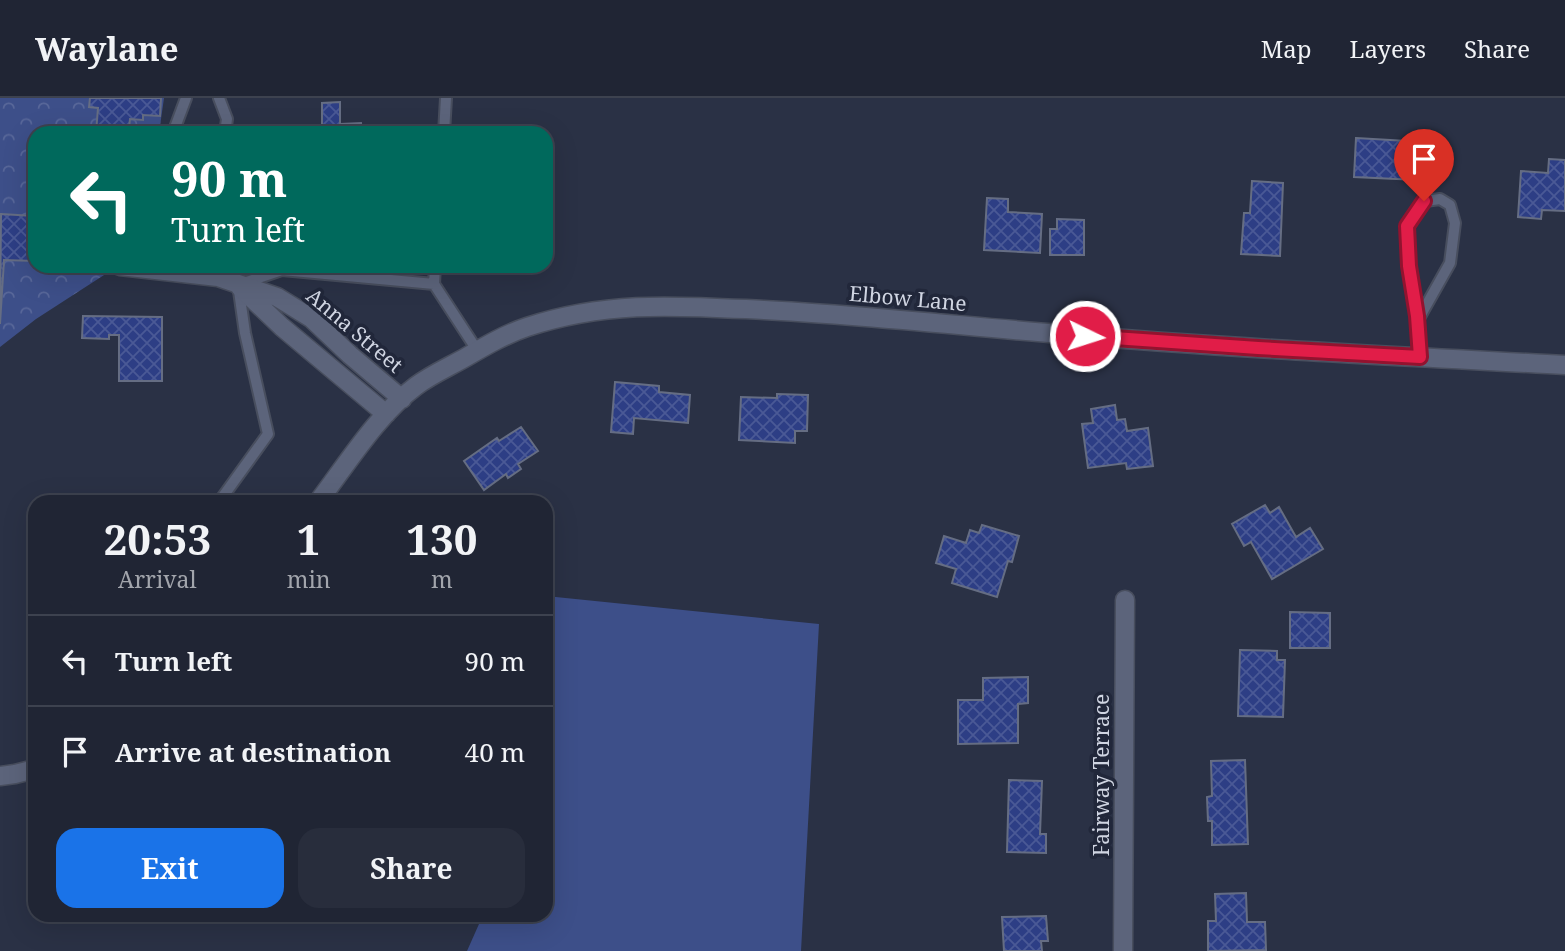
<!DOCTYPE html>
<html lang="en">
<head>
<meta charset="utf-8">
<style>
  body { margin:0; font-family:"Noto Serif",serif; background:#282d3c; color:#f1f3f6; height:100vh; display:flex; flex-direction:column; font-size:26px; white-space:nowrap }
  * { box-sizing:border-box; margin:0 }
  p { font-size:23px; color:#a2a5ac }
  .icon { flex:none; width:38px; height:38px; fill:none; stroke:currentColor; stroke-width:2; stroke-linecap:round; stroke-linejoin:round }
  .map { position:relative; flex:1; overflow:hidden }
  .drawer { position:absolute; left:28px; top:397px; width:525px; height:427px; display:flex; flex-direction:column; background:#202534; border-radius:21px; box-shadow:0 7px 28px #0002,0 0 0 2px #3d424f }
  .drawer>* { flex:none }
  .top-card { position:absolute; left:28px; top:28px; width:525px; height:147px; border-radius:21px; box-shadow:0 7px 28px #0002,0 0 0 2px #3d424f; background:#00695c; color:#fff; overflow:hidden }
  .pin { position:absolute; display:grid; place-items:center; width:60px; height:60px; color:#fff; margin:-72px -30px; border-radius:50% 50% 50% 0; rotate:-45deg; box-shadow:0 0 7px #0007 }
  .pin .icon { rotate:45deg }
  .me { position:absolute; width:77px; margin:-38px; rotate:94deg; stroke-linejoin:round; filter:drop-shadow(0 0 5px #0008) }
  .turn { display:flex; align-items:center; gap:24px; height:147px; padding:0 28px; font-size:32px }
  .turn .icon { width:91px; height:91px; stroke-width:2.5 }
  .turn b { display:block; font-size:49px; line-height:60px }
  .eta { display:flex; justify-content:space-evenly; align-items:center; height:119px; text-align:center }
  .eta b { font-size:42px; font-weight:700; line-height:49px }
  .action { display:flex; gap:14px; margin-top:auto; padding:14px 28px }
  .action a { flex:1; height:80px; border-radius:21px; background:#1a73e8; color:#fff; font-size:28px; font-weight:700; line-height:80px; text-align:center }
  .action a+a { background:#282d3c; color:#f1f3f6 }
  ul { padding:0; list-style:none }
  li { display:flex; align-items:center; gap:21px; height:91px; padding:0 28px; border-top:2px solid #3d424f }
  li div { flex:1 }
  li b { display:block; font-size:26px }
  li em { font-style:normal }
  header { display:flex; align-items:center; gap:42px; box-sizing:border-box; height:98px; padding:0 35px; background:#202534; border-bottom:2px solid #3d424f }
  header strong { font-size:33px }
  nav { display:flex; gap:38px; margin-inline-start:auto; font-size:24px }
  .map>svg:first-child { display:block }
  .green { fill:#3d4f89 }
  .park { fill:url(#park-crowns) }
  .building { fill:url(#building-cross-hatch); stroke:#656d83; stroke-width:2 }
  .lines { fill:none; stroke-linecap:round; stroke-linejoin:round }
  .lane-casing { stroke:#484e5e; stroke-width:14 }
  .street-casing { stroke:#484e5e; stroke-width:21 }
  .lane { stroke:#5c647b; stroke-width:10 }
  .street { stroke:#5c647b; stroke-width:18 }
  .route-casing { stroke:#92132f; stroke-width:18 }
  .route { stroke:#e11d48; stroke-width:12 }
  .labels { text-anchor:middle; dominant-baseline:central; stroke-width:7; stroke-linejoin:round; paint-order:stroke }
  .street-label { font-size:21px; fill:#d0d5e2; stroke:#21273a }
</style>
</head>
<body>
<header>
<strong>Waylane</strong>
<nav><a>Map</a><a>Layers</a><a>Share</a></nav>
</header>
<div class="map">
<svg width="1565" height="853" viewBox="0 0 1565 853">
  <defs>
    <pattern id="park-crowns" width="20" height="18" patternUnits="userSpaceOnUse" patternTransform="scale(1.75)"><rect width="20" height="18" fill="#3d4f89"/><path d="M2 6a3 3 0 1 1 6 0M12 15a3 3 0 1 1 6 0" fill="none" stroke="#586799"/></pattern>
    <pattern id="building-cross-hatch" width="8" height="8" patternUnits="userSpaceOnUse" patternTransform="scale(1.75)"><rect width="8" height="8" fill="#2d3e85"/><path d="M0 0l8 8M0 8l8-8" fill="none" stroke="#4a5996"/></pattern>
  </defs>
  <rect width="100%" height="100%" fill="#2a3145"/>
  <path class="green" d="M546 498 819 526 801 853H467L483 817H546Z"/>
  <path class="park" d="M0 0H164L159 35H35V168H118L36 221 0 249Z"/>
  <path class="building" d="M90 0H161L160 18 143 17V22L130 21 129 30H150V35H96L98 10 89 9Z
    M340 4V26L361 25 362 35H322V5Z
    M1356 40 1441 45 1439 83 1354 79Z
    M1549 61 1565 62V113L1542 112 1541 121 1518 119 1521 73 1548 75Z
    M1252 83 1283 85 1280 158 1241 156 1244 115H1250Z
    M987 100 1008 101V114L1042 116 1040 155 984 152Z
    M1 116 34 118 35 163 4 162 0 226Z
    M1057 121 1084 122V157H1050V131H1057Z
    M83 218 162 219V283H119V237H109V241L82 240Z
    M615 284 659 288V294L690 297 688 325 634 320 633 336 611 334Z
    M777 296 808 297 807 333H795V345L739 342 741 299 777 300Z
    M1115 307 1117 322 1125 321 1127 333 1148 330 1153 368 1127 371 1126 365 1088 370 1082 326 1093 325 1091 311Z
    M521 329 538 353 518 366 521 371 508 380 506 376 484 392 464 363 497 340 499 343Z
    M1265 407 1270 415 1279 409 1296 439 1310 430 1323 451 1272 481 1251 444 1244 448 1232 426Z
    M982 427 1019 438 1012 464 1008 463 997 499 952 485 956 471 936 465 944 438 966 445 970 432 979 435Z
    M1290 514 1330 515V550H1290Z
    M1240 552 1277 553V562H1285L1283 619 1238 618Z
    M1028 579V605L1018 606V645L958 646V602H983V580Z
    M1245 662 1248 746 1212 747V723H1208L1207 699 1212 698 1211 663Z
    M1009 682 1042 683 1040 736H1046V755L1007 754Z
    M1246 795 1247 824H1265L1266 852 1208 853V823H1216L1215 796Z
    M1046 818 1048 843H1041L1042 853H1004L1002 819Z"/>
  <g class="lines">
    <defs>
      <path id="lane" d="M219 0 227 21 225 35
        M173 35 186 0
        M444 35 446 0
        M435 168 434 186 477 252
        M241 186 282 172 434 186
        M1418 222 1450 165 1455 125 1450 107 1440 101 1425 103 1407 128 1409 168 1417 218 1420 259
        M219 404 268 336 245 235 238 186 222 168"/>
      <path id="street" d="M120 168 218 179 277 199 311 220 350 257 402 301
        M240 189 282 229 386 316
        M318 404C347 366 377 317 416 288 432 276 451 268 468 258 487 247 506 236 527 229 609 202 680 208 764 212 863 217 962 228 1061 236 1229 250 1397 258 1565 267
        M0 678 15 676 35 671
        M1123 853 1125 502"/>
    </defs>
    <use href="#lane" class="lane-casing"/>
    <use href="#street" class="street-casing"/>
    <use href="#lane" class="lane"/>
    <use href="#street" class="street"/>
  </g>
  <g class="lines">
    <defs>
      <path id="route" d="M1085 238 1258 250 1420 259 1417 218 1409 168 1407 128 1424 103"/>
    </defs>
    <use href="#route" class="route-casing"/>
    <use href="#route" class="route"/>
  </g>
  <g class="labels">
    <g class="street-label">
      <text transform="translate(908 200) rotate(5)">Elbow Lane</text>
      <text transform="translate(355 232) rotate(40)">Anna Street</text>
      <text transform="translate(1101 677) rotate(-90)">Fairway Terrace</text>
    </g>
  </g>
</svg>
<div class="pin" style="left:1424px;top:103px;background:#d93025"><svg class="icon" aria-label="arrive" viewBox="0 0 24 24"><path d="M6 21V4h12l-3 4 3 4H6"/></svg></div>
<svg class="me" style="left:1085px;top:238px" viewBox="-20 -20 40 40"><circle r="17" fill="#e11d48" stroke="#fff" stroke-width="3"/><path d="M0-11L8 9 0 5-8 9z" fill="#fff"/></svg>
<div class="top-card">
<div class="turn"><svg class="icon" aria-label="left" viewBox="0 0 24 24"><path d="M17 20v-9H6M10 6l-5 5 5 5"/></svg><div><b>90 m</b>Turn left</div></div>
</div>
<section class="drawer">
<div class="eta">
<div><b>20:53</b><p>Arrival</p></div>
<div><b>1</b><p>min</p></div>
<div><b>130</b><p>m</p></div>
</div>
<ul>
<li><svg class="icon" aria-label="left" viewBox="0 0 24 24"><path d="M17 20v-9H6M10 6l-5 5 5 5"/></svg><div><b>Turn left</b></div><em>90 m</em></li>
<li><svg class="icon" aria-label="arrive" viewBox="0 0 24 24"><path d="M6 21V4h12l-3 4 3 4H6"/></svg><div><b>Arrive at destination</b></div><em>40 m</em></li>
</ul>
<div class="action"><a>Exit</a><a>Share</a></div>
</section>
</div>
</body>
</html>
